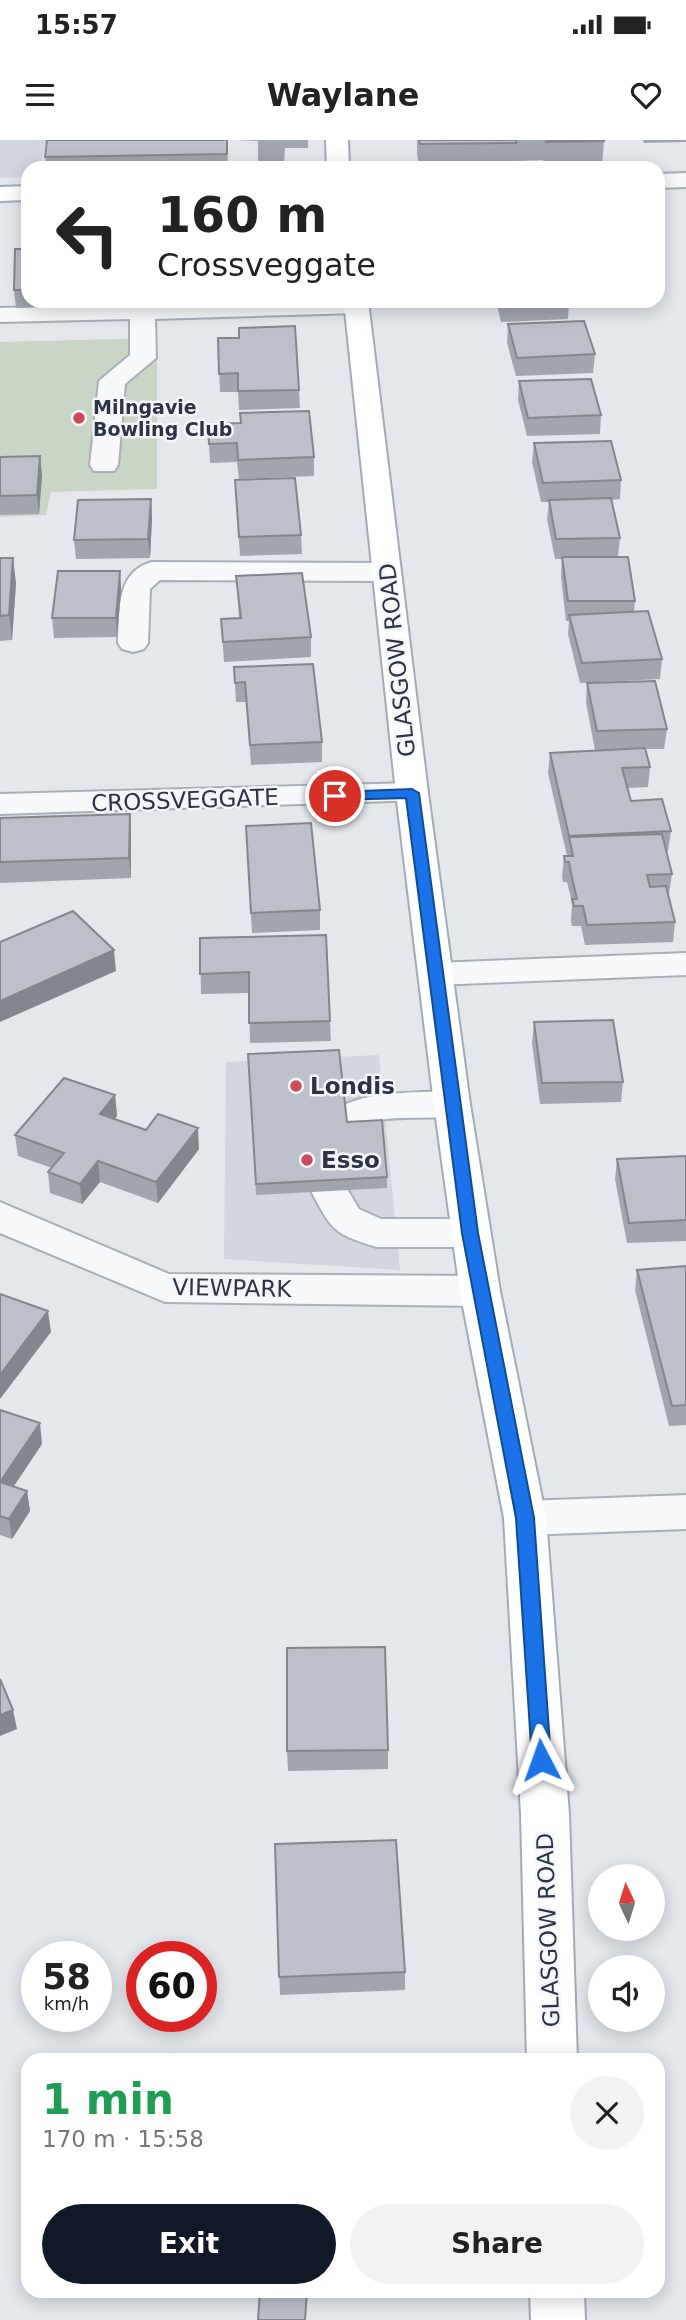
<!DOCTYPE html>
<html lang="en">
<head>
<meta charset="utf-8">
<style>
  body { margin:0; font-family:"DejaVu Sans",sans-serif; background:#f2f2f2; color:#222; height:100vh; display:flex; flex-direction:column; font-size:26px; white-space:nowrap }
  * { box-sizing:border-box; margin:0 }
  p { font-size:23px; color:#767676 }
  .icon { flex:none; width:38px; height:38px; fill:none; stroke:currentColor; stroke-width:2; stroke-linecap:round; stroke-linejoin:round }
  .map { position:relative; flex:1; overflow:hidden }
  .sheet { position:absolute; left:21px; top:1913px; width:644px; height:245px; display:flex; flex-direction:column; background:#fff; border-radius:21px; box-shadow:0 4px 18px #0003 }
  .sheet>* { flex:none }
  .hud { position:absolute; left:21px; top:21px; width:644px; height:147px; border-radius:21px; box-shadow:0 4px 18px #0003; background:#fff; color:#222; overflow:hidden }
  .needle { width:46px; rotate:356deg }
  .buttons { position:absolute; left:588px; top:1724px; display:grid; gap:14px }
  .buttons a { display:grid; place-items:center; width:77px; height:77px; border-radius:50%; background:#fff; box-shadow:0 4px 18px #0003; font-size:35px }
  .speed { position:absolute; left:21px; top:1801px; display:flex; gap:14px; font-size:35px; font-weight:700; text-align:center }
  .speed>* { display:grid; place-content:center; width:91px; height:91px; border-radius:50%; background:#fff; box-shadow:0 4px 18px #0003; line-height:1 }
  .speed small { font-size:18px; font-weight:400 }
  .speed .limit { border:10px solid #d22; background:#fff; color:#111 }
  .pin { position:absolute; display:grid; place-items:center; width:60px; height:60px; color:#fff; margin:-30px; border:4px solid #fff; border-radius:50%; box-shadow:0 2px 7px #0007 }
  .me { position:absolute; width:77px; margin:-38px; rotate:356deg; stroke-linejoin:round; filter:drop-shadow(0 0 5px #0008) }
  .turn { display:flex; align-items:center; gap:24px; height:147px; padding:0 21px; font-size:32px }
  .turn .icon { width:91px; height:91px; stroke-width:2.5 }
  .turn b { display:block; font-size:49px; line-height:60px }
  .round { display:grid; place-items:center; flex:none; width:74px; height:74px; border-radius:37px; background:#f2f2f2 }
  .summary { display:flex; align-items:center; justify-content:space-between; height:119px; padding:0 21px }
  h1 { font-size:42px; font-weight:600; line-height:52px; color:#1e9e55 }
  .primary-button { display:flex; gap:14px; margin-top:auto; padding:14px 21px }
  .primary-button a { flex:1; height:80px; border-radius:42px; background:#111827; color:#fff; font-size:28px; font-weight:600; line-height:80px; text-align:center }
  .primary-button a+a { background:#f2f2f2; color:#222 }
  .status { display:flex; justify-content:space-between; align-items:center; height:49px; padding:0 35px; background:#fff; direction:ltr }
  .status svg { height:19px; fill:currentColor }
  header { display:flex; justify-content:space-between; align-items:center; height:91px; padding:0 21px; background:#fff; font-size:32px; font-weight:600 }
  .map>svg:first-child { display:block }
  .built { fill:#d2d6de }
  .green { fill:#c9d6c5 }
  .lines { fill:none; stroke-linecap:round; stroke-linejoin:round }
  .minor-casing { stroke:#a9aeb7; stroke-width:4 }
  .major-casing { stroke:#a3abb8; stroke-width:4 }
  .minor { fill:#f7f8fa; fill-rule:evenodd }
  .major { fill:#fff; fill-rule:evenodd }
  .wall { fill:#a1a5ae }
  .shaded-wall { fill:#83868d }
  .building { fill:#bbc0ca; stroke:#83868d; stroke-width:2 }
  .route { fill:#1a73e8; stroke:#114b97; stroke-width:2 }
  .poi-dot { fill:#d1495b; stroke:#f4f6f9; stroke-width:2.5 }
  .labels { text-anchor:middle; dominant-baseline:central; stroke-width:5; stroke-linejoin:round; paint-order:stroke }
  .far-poi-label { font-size:19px; font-weight:bold; fill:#2b3445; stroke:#f4f6f9; text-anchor:start }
  .street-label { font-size:23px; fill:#2b3445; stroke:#f4f6f9 }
  .poi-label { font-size:23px; font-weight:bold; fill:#2b3445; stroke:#f4f6f9; text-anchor:start }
</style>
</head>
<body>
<div class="status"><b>15:57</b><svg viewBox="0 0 49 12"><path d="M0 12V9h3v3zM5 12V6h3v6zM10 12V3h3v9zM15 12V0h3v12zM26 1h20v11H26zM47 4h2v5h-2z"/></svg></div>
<header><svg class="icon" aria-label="menu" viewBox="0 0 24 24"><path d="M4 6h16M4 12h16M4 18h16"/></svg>Waylane<svg class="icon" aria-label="heart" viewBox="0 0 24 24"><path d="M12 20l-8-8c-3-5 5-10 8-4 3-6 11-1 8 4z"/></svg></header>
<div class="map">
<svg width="686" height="2180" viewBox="0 0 686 2180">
  <rect width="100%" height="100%" fill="#e4e7ec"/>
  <path class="built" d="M0 0H46L40 28H28V37L0 38Z
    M379 915 400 1130 224 1119 226 922Z"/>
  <path class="green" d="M157 198V349L51 352 46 375 0 377V202Z"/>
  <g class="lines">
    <defs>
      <path id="minor" d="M686 33V47L658 48V34Z
        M261 161H366L369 166 366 171 357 173 155 179 156 218 125 244 118 325 114 331H94L90 325 99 241 130 215V179L0 182V168Z
        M152 422 387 423 397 426 401 432 397 438 387 441 160 440 150 449 148 503 144 509 133 512 122 509 118 503C120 472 115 432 152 422Z
        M412 643 423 646 428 653 423 660 0 674V654Z
        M686 813V835L435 845 423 842 418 834 423 826 435 823Z
        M452 951 465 955 470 964 465 973C437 981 408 975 380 980 361 984 352 995 332 989L327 980C345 949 419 953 452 951Z
        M330 1038 343 1042 359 1069 381 1079H470L484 1083 489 1093 484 1103 470 1107H377C333 1094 332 1090 311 1051L317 1042Z
        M0 1062 169 1134 480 1136 494 1141 500 1151 494 1161 480 1166 165 1162 0 1093Z
        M686 1355V1389L525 1395 510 1390 504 1378 510 1366 525 1361Z"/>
      <path id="major" d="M326 0H348L349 28H327Z
        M28 46V60L0 61V47Z
        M344 161H368L428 653 470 964 500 1151 546 1378 569 1674 577 1920H527L521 1674 504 1378 460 1151 434 964 396 653Z
        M530 2151H584L585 2180H531Z"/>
    </defs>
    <use href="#minor" class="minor-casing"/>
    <use href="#major" class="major-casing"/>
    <use href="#minor" class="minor"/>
    <use href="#major" class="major"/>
  </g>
  <path class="wall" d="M227 0 228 28H46L45 17Z
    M237 0H308V8H285L284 23 258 24V1Z
    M417 0H604V1L602 26 545 27 543 20 516 21 515 27 419 28 417 12Z
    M643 0H686V2L644 3Z
    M28 65V104H24L22 86Z
    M28 109V161H75V166L16 168 14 150Z
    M496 161H593V162L569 163 568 179 501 182Z
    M508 184 595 214 593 233 516 236 507 203Z
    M218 198 299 250 300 268 239 270 238 252H220Z
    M519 241 601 275 600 294 527 296 518 260Z
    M208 284 314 317V336L239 339 237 322 210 323Z
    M534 303 621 340 620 359 611 360 620 398 618 417 635 461 634 472 662 519 660 539 580 543 568 494 569 481H566L561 437 562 419H555L547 379 549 362H541L532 322Z
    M0 317 42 335 39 374 0 375Z
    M235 340 301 395 302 414 240 416Z
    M151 359 152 378 150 418 76 419 74 400Z
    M0 418 16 443 12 500 0 501Z
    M120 431 121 450 117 497 54 498 52 478Z
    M236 436 311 497V517L224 522 221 479 239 478Z
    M234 527 322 602V622L251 625 246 562H236Z
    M587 543 667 589 664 609H645L650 627 648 647 627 648 631 661 671 691 668 711H666L672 734 669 754H668L675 782 673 802 585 805 581 786H572L571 780 572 765 571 758 567 742H563L562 737 564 716H567L548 633 550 613 595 610 586 563Z
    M130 674 131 694V738L0 743V678Z
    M246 686 320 770V790L252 793Z
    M200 798 330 881 331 901 250 903 249 853 201 854Z
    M534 882 623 942 621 962 540 964 532 903Z
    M248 914 347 982 387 1037V1048L256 1055Z
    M115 955 117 976 114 979 199 1009 158 1063 100 1042 82 1064 50 1053 48 1032 52 1028 18 1016 15 995Z
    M686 1016V1101L627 1103 615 1039 617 1019Z
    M686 1126V1285L669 1286 635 1150 637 1130Z
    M0 1270 42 1304 14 1346 27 1351 30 1371 12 1399 0 1395Z
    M388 1610V1629L288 1631 287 1611Z
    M275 1704 405 1832V1850L280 1855Z"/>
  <path class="shaded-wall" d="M40 316 42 335 39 374 37 355Z
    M151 359 152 378 150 418 148 399Z
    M13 418 16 443 12 500 9 475Z
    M120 431 121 450 117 497 116 478Z
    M130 674 131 694V738L129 718Z
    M114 810 116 831 0 882V861Z
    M115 955 117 976 102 994 100 974Z
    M198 988 199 1009 158 1063 156 1042Z
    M98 1021 100 1042 82 1064 80 1044Z
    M48 1171 51 1192 0 1259V1235Z
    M40 1283 42 1304 3 1362 0 1342Z
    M27 1351 30 1371 12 1399 9 1379Z
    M13 1570 17 1589 0 1596V1575Z"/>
  <path class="building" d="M47 0H227V14L45 17Z
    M419 0H516V3L420 4Z
    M546 0H604V1L546 2Z
    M24 65H28V86H22Z
    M15 109H28V150H14Z
    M501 161H569L502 163Z
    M584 181 595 214 517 218 508 184Z
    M295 186 299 250 238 251V233L219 234 218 198H239V188Z
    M591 239 601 275 528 278 519 241Z
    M309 271 314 317 238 320 237 303 209 304 208 284 241 283 240 273Z
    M611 301 621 340 543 343 534 303Z
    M40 316 37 355 0 356V317Z
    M295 338 301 395 239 397 235 340Z
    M611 358 620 398 556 399 549 360Z
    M151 359 148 399 74 400 78 360Z
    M562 417H628L635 461H568Z
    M0 418H13L9 475 0 476Z
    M58 431H120L116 478H52Z
    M302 433 311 497 223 502 221 479 241 478 236 436Z
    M648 471 662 519 582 523 569 475Z
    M313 524 322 602 250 605 245 542 235 543 234 527Z
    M655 541 667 589 597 591 587 543Z
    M645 608 650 627 622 628 631 661 662 659 671 691 569 696 550 613Z
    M130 674 129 718 0 722V678Z
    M311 683 320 770 251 773 246 686Z
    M662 694 672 734 647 735 650 747 666 746 675 782 587 785 583 766H574L572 759H577L572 738 569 722H565L564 716H573L569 697Z
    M73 771 114 810 0 861V802Z
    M326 795 330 881 249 883V832L200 834V798Z
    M613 880 623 942 542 943 534 882Z
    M339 910 347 982 382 980 387 1037 256 1044 248 914Z
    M64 938 115 955 100 974 146 990 158 974 198 988 156 1042 98 1021 80 1044 48 1032 64 1013 15 995Z
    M686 1016V1080L629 1083 617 1019Z
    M686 1126V1265L672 1266 637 1130Z
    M0 1154 48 1171 0 1235Z
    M0 1270 40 1283 0 1342 27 1351 9 1379 0 1376Z
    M385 1507 388 1610 287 1611V1508Z
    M0 1539 13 1570 0 1575Z
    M396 1700 405 1832 279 1837 275 1704Z
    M260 2151H307L305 2180H258Z"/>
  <path class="route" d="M412 649 419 653 478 1093 534 1378 551 1620 548 1626H534L532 1620 516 1378 462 1093 406 658 335 660 328 656 335 652Z"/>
  <g class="poi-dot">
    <circle cx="79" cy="278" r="7"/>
    <circle cx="296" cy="946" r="7"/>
    <circle cx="307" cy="1020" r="7"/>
  </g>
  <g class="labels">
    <g class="far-poi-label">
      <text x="93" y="267">Milngavie<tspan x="93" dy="22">Bowling Club</tspan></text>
    </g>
    <g class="street-label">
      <text transform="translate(397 520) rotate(-96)">GLASGOW ROAD</text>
      <text transform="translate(185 660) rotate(-2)">CROSSVEGGATE</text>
      <text transform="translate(232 1148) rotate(1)">VIEWPARK</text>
      <text transform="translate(548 1790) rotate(-92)">GLASGOW ROAD</text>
    </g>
    <g class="poi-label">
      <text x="310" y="946">Londis</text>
      <text x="321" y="1020">Esso</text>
    </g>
  </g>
</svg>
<div class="buttons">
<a><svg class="needle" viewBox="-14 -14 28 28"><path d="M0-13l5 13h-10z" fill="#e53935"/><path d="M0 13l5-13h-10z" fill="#767676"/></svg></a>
<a><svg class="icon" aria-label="sound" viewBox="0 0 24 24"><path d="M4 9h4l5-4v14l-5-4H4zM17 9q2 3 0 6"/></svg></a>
</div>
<div class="speed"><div>58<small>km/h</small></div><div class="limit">60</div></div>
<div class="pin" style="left:335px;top:656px;background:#d93025"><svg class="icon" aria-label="arrive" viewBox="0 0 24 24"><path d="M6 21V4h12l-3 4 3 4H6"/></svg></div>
<svg class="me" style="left:541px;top:1620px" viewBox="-20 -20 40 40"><path d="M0-17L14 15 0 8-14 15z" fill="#1a73e8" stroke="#fff" stroke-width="4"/></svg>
<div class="hud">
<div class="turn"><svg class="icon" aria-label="left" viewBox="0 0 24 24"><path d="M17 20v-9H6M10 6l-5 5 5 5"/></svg><div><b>160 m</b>Crossveggate</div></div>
</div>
<section class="sheet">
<div class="summary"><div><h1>1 min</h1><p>170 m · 15:58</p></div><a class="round"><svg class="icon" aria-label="close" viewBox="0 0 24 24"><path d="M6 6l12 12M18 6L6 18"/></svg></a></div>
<div class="primary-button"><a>Exit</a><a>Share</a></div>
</section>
</div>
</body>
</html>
